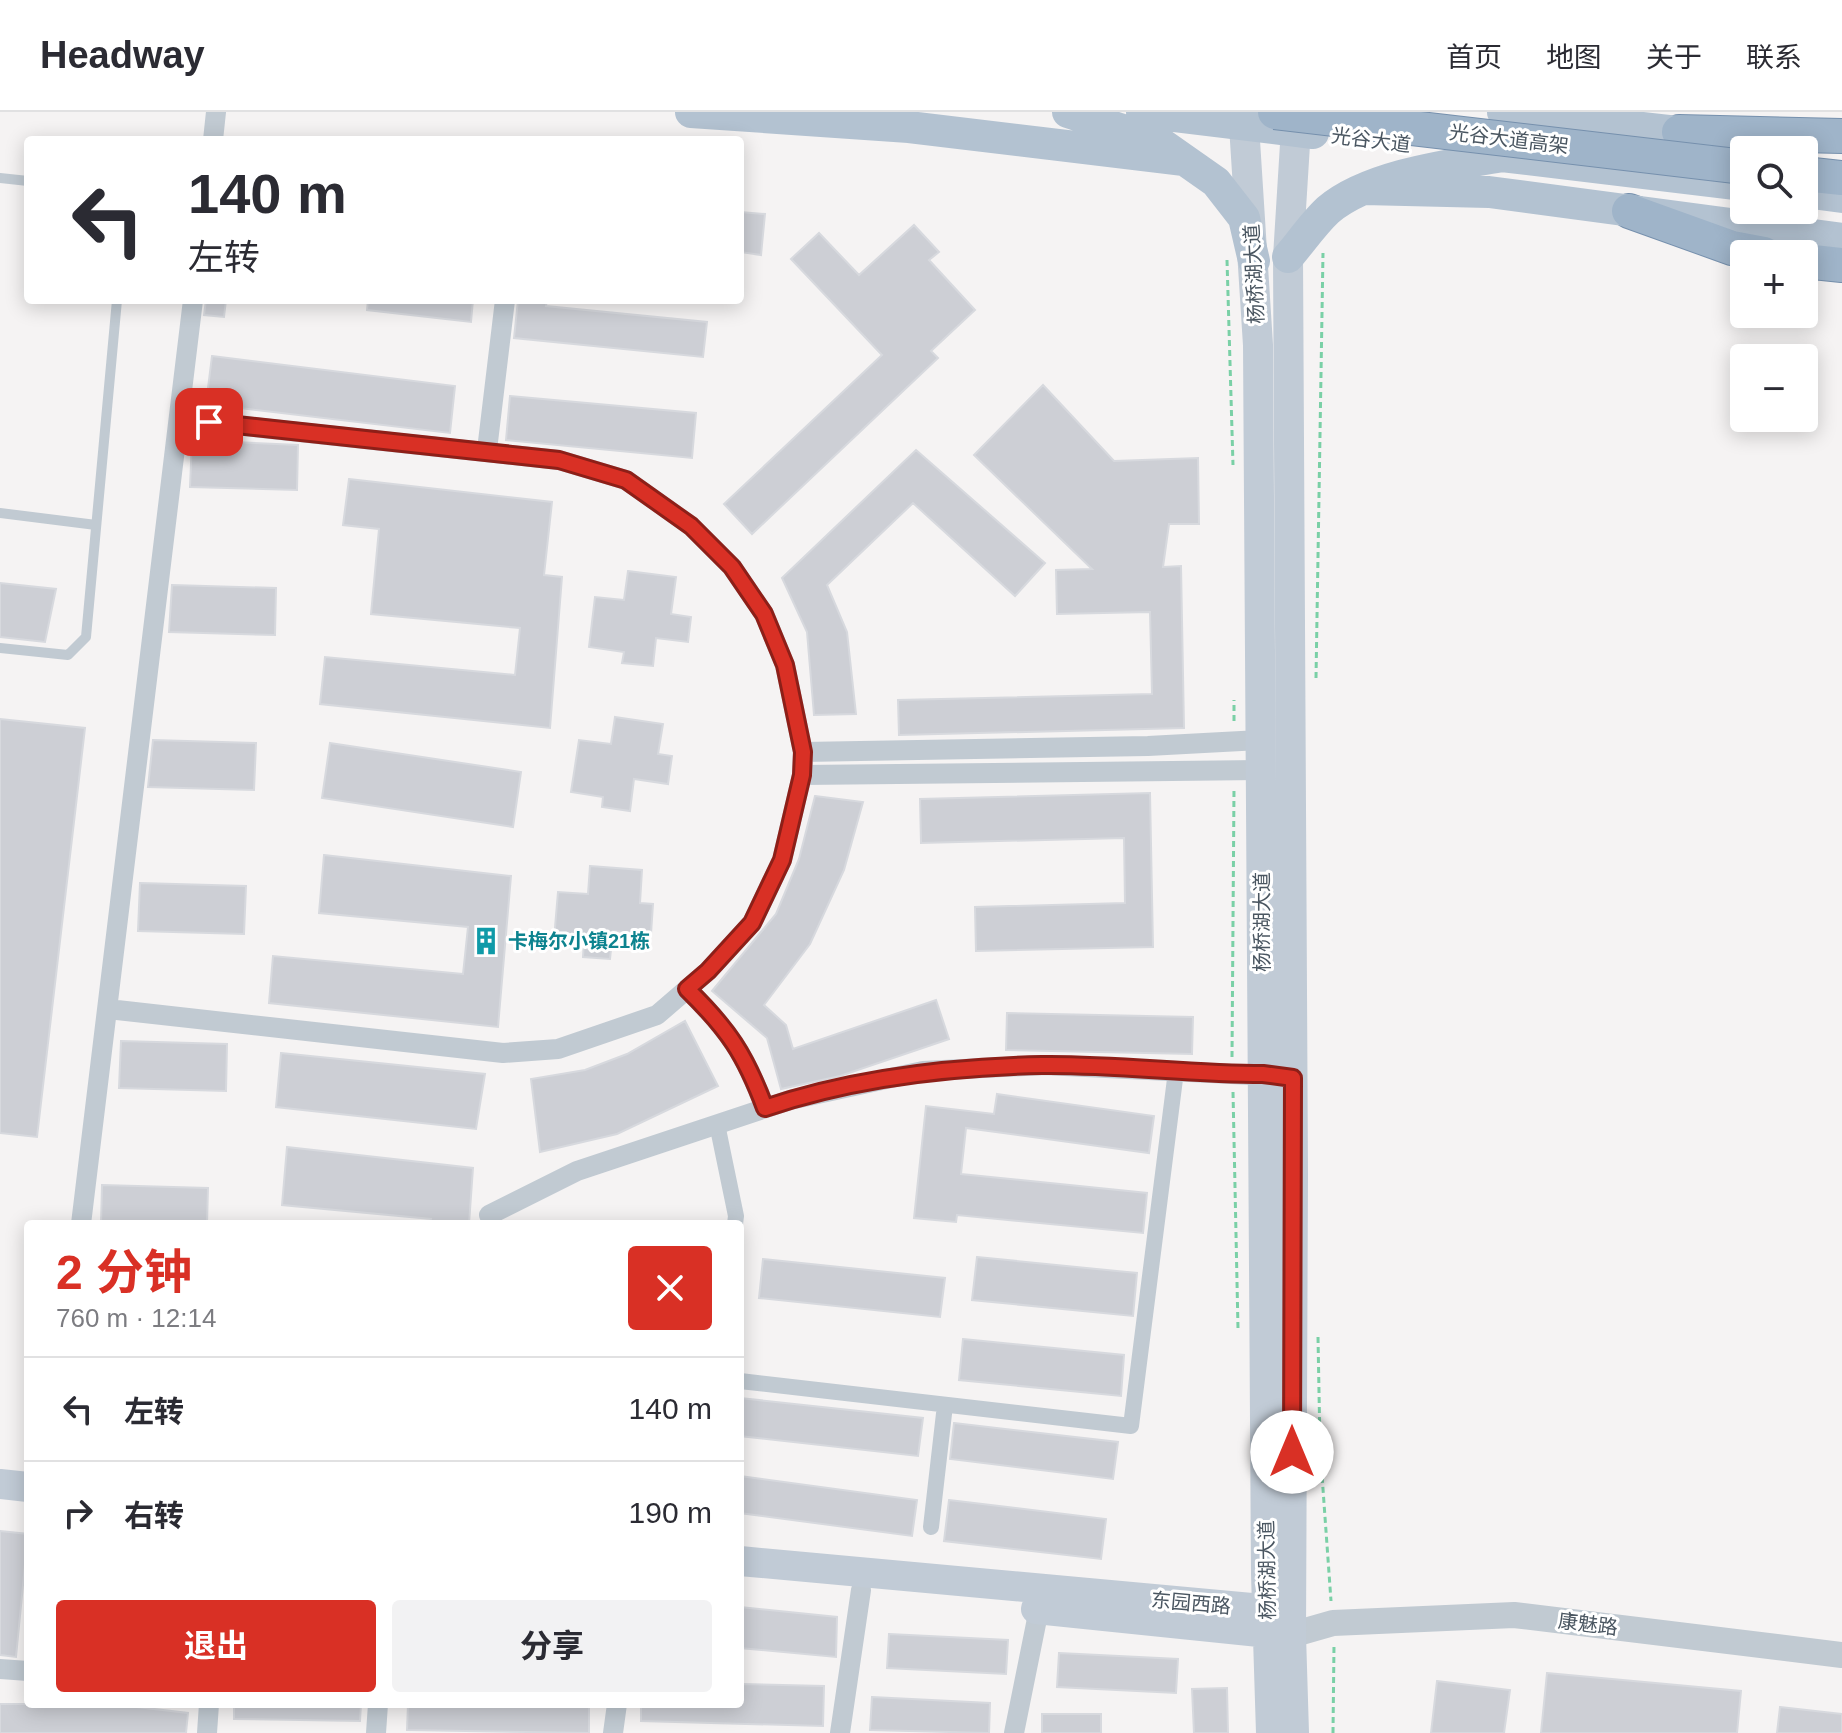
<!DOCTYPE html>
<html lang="zh">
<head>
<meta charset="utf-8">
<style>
  body { margin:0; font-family:Arial,"Noto Sans SC",sans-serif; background:#f2f2f3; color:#2b2b33; height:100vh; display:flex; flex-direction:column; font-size:30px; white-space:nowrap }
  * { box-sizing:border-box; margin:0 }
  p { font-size:26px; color:#7c7c81 }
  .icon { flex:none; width:44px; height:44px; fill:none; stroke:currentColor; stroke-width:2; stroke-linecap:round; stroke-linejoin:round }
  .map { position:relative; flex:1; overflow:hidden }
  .panel { position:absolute; left:24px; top:1108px; width:720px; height:488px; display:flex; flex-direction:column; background:#fff; border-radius:8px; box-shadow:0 4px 20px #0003 }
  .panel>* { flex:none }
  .top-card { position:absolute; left:24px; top:24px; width:720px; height:168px; border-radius:8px; box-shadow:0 4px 20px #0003; background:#fff; color:#2b2b33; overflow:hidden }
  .buttons { position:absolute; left:1730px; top:24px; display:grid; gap:16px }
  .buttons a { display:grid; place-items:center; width:88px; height:88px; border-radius:8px; background:#fff; box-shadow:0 4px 20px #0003; font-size:40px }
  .pin { position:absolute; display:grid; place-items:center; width:68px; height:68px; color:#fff; margin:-34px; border-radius:16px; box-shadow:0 4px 12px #0006 }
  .me { position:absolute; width:88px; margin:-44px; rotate:0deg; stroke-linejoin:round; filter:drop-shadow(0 0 6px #0008) }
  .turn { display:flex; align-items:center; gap:28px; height:168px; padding:0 32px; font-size:36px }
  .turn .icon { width:104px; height:104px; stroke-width:2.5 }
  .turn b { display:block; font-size:56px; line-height:68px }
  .round { display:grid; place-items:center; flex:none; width:84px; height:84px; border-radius:8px; background:#f2f2f3 }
  .head { display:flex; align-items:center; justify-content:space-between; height:136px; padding:0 32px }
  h1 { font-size:48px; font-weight:700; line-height:60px; color:#d93025 }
  .button { display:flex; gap:16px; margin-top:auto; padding:16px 32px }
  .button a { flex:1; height:92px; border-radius:8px; background:#d93025; color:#fff; font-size:32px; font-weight:700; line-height:92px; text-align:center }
  .button a+a { background:#f2f2f3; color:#2b2b33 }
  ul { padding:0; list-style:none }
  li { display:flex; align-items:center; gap:24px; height:104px; padding:0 32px; border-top:2px solid #e1e1e2 }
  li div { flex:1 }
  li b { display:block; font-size:30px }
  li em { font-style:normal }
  header { display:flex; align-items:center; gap:48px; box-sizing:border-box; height:112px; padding:0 40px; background:#fff; border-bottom:2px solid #e1e1e2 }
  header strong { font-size:38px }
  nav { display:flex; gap:44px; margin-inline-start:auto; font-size:28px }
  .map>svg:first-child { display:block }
  .building { fill:#cdcfd5; stroke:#d7d9de; stroke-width:2 }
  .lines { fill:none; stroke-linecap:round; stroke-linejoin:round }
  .trunk-casing { stroke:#7690ad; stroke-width:36 }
  .path { stroke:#7ad0a6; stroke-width:3; stroke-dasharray:6 4; stroke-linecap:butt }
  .service { stroke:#c1cad2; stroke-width:10 }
  .pedestrian { stroke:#c1cad2; stroke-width:16 }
  .minor { stroke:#c1cad2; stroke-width:20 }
  .tertiary { stroke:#c1cad2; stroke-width:26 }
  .secondary { stroke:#c1cbd6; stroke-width:30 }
  .primary { stroke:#b3c2d1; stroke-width:32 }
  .trunk { stroke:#9fb4c9; stroke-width:34 }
  .trunk-bridge-casing { stroke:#7690ad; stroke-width:36; stroke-linecap:butt }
  .trunk-bridge { stroke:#9fb4c9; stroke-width:34 }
  .route-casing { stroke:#8d1f18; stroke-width:20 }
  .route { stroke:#d93025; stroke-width:14 }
  .labels { text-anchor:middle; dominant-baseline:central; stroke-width:6; stroke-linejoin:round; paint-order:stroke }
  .street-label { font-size:20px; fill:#4a5661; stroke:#fff }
  .culture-label { font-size:20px; font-weight:bold; fill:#0d838f; stroke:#fff; text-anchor:start }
</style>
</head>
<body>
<header>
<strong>Headway</strong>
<nav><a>首页</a><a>地图</a><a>关于</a><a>联系</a></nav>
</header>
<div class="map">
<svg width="1842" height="1621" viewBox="0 0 1842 1621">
  <rect width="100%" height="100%" fill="#f5f3f3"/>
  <path class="building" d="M740 100 765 102 761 143 740 140Z
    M914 113 939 140 929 148 975 198 931 239 938 246 752 422 724 392 882 243 791 147 819 121 859 163Z
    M206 188H226L224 205 204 203Z
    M368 188H473L471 210 367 198Z
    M518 188H547L546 194 707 210 703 245 514 226Z
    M212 244 455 274 450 321 206 292Z
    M1043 273 1114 349 1198 346 1199 412H1169L1163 455 1181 454 1184 616 899 623 898 588 1152 582 1150 500 1057 502 1056 458 1092 457 974 343Z
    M510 284 696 301 692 346 506 328Z
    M192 328 298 333 297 378 190 375Z
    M916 338 1045 451 1015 484 913 391 827 473 847 520 856 602 814 603 807 520 782 466Z
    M349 367 552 390 544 463 562 465 550 616 320 592 325 545 515 563 520 516 371 502 379 417 343 413Z
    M628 459 676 465 671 502 691 505 688 530 656 526 653 554 622 551 624 540 589 535 595 485 624 488Z
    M0 471 56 477 45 530 0 525Z
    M172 473 276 476 275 523 169 520Z
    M615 605 663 612 658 642 672 644 668 672 634 667 630 699 602 695 603 685 571 680 579 628 611 632Z
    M0 607 85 616 37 1025 0 1021Z
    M153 628 256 631 254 678 148 675Z
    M330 631 521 660 513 715 322 686Z
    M1150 681 1153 835 976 839 975 795 1125 791 1124 726 921 731 920 687Z
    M815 684 863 690 844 758 810 832 764 893 786 913 793 937 936 888 949 927 840 964 781 977 767 926 712 879 776 802 799 747Z
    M324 743 511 764 498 915 269 891 273 844 463 862 468 815 319 801Z
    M590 754 642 758 640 791 653 792 651 822 613 819 610 847 583 845 584 829 554 827 558 780 588 782Z
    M140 771 246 774 244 822 138 819Z
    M1007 901 1193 905 1192 942 1006 938Z
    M685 909 718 974 617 1022 540 1040 531 967 585 958 627 942Z
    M121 929 227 932 226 979 119 976Z
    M281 941 485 962 476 1017 276 995Z
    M997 982 1154 1004 1149 1041 966 1016 961 1062 1147 1081 1143 1121 957 1103 956 1110 914 1106 926 994 994 1002Z
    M287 1035 473 1056 469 1112H430L431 1107 282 1093Z
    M102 1073 208 1076 207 1112H101Z
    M977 1145 1137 1161 1133 1204 972 1188Z
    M763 1147 945 1166 940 1205 759 1186Z
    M963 1227 1124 1243 1121 1284 959 1268Z
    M740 1286 923 1306 918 1344 740 1324Z
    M954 1311 1118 1330 1113 1367 950 1347Z
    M740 1364 917 1388 912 1424 740 1401Z
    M949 1388 1106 1407 1101 1447 944 1429Z
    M0 1419 28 1422 16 1545 0 1543Z
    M740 1495 837 1505 836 1545 740 1536Z
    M889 1522 1008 1528 1006 1562 887 1556Z
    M1059 1541 1178 1547 1176 1581 1057 1575Z
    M1547 1561 1741 1579 1737 1621H1541Z
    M1437 1569 1510 1578 1504 1621H1431Z
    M740 1572 824 1574 823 1614 641 1609V1592H740Z
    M1227 1576 1228 1621H1194L1192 1577Z
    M872 1585 990 1591 989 1621 870 1618Z
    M0 1592H129V1594L188 1601 186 1621H0Z
    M234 1592H361L360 1609 234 1607Z
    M408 1592H589V1621L407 1618Z
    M1780 1595 1842 1602V1621H1777Z
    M1042 1602H1101V1621H1042Z"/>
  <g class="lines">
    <defs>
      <path id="trunk" d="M1679 20 1842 24
        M1804 62 1842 66
        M1629 99 1732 136 1764 142
        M1804 149 1842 153"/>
    </defs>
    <use href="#trunk" class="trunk-casing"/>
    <path class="path" d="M1227 148 1233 353
      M1316 566 1323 141
      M1234 609V588
      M1232 945 1234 676
      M1233 980 1238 1217
      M1318 1225 1320 1335 1331 1489
      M1333 1621 1334 1533"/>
    <path class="service" d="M0 66 28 69
      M0 401 96 413
      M0 536 68 543 86 525 117 188"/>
    <path class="pedestrian" d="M717 1012 736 1104 735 1112
      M740 1269 1131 1314 1176 959
      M931 1415 945 1293"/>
    <path class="minor" d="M213 28 216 0
      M487 338 505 188
      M803 640 1148 634 1260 628
      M802 663 1261 658
      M687 877C728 917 745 942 765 996
      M108 897 503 941 558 937 657 903 708 859 752 811 782 748 802 663 803 640 785 553 764 502 732 455 691 414 626 368 559 348 179 307
      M489 1103 577 1059 790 988 923 959 1044 953 1273 964
      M81 1112 193 188
      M0 1557 28 1559
      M207 1621 209 1592
      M376 1621 378 1592
      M613 1621 617 1592
      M840 1621 861 1478
      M1014 1621 1039 1497"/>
    <path class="tertiary" d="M1274 1522 1291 1523 1333 1511 1514 1503 1842 1543"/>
    <path class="secondary" d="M1244 13 1258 233 1266 1462 1271 1621
      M0 1372 28 1375
      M740 1449 1286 1499
      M1036 1497 1269 1521
      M1294 1621 1291 1523 1293 1063 1288 145 1297 0"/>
    <path class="primary" d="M691 0 909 15 1184 48
      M1068 0 1159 30 1216 70 1244 106 1254 149
      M1142 0 1313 21
      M1503 0 1704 23
      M1502 44 1744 73
      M1364 77 1489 80 1842 127
      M1804 80 1842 85
      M1288 145C1301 130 1313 112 1328 98 1369 63 1451 53 1503 44"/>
    <use href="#trunk" class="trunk"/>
    <defs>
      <path id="trunk-bridge" d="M1275 0 1744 55"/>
    </defs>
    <use href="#trunk-bridge" class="trunk-bridge-casing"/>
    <use href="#trunk-bridge" class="trunk-bridge"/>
  </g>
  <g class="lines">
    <defs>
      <path id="route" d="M209 310 559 348 626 368 691 414 732 455 764 502 785 553 803 640 802 663 782 748 752 811 708 859 687 877C728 917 745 942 765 996 853 966 949 955 1042 953 1116 952 1189 962 1263 962L1293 966 1292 1340"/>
    </defs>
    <use href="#route" class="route-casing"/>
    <use href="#route" class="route"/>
  </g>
  <defs>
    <symbol id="building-bare" viewBox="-9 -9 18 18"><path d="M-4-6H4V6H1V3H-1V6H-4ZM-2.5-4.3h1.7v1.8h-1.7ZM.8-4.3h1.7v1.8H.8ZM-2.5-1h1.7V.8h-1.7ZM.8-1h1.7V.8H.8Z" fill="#0f9aa8" stroke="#fff" stroke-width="2.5" paint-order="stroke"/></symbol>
  </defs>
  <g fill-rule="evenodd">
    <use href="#building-bare" x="466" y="809" width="40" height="40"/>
  </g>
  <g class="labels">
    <g class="street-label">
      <text transform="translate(1509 27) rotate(7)">光谷大道高架</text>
      <text transform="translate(1371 28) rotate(7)">光谷大道</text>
      <text transform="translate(1254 162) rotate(-93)">杨桥湖大道</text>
      <text transform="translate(1262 810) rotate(-90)">杨桥湖大道</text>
      <text transform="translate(1267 1458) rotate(-91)">杨桥湖大道</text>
      <text transform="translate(1191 1491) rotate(5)">东园西路</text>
      <text transform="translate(1588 1512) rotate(7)">康魅路</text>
    </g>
    <g class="culture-label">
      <text x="508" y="829">卡梅尔小镇21栋</text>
    </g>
  </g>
</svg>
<div class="buttons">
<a><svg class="icon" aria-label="search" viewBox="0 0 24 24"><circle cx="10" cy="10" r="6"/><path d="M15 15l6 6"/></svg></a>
<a>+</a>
<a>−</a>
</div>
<div class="pin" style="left:209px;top:310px;background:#d93025"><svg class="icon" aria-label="arrive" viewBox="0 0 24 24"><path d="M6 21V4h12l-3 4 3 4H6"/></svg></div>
<svg class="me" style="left:1292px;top:1340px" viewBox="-20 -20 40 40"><circle r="19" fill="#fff"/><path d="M0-13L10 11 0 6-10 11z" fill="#d93025"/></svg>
<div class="top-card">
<div class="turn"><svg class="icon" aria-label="left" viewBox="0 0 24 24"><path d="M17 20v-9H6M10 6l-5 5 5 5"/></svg><div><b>140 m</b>左转</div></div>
</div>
<section class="panel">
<div class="head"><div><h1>2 分钟</h1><p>760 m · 12:14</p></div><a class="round" style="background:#d93025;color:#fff"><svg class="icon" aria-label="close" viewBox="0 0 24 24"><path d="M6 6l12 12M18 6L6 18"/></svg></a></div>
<ul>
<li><svg class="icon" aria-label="left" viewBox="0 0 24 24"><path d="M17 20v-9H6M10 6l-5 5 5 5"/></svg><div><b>左转</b></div><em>140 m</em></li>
<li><svg class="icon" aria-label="right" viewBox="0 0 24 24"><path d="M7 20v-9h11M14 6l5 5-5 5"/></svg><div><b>右转</b></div><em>190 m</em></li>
</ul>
<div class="button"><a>退出</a><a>分享</a></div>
</section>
</div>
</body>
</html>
